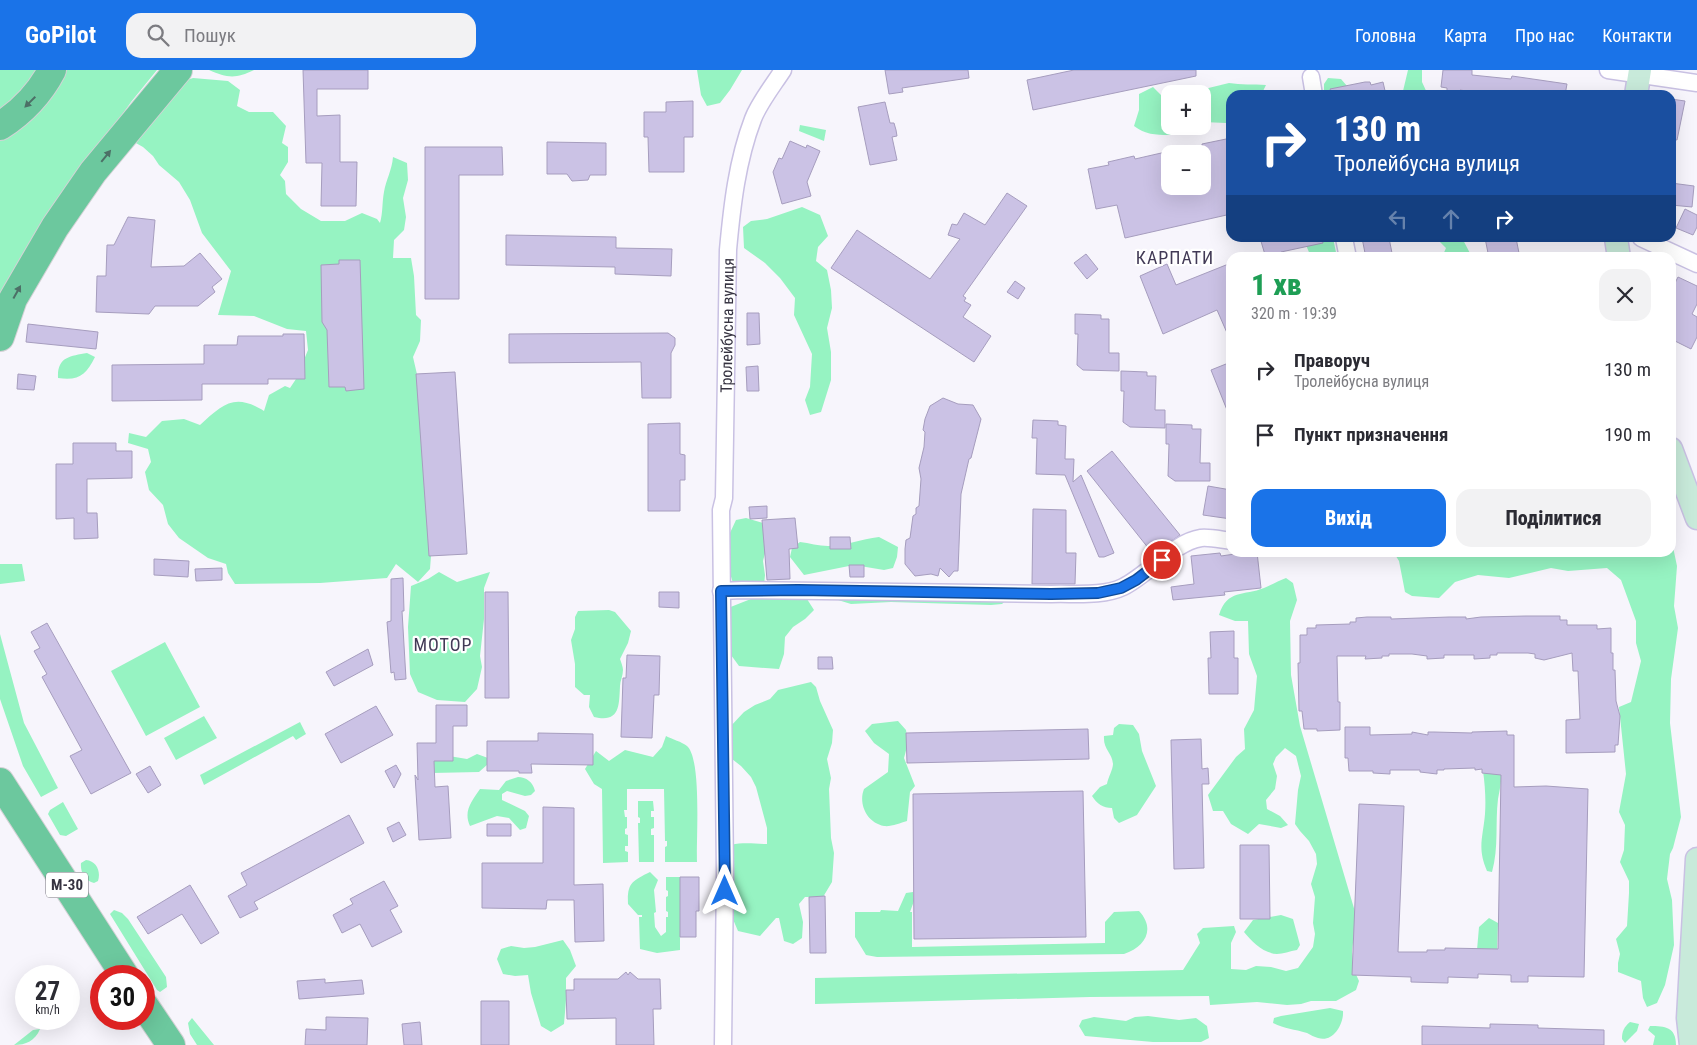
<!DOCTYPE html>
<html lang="uk">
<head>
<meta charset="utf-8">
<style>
  body { margin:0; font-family:"Roboto Condensed",sans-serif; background:#f2f2f3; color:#2b2b33; height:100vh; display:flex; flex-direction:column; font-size:19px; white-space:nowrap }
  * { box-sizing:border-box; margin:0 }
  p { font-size:16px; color:#7c7c81 }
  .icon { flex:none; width:28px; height:28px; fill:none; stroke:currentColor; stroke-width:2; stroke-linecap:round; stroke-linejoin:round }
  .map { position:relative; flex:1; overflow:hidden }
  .drawer { position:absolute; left:1226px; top:182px; width:450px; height:305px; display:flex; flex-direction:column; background:#fff; border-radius:15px; box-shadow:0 5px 20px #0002 }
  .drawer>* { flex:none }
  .hud { position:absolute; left:1226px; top:20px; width:450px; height:152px; border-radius:15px; box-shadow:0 5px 20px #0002; background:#1a4fa0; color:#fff; overflow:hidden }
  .fabs { position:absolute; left:1161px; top:15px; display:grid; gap:10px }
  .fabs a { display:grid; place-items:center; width:50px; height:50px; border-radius:10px; background:#fff; box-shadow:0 5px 20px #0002; font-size:25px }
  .speed { position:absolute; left:15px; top:895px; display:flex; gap:10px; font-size:25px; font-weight:700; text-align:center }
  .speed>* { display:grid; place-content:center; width:65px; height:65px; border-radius:50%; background:#fff; box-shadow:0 5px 20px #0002; line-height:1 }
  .speed small { font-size:12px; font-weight:400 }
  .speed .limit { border:8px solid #d22; background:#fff; color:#111 }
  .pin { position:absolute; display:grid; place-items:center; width:42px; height:42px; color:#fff; margin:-21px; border:2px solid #fff; border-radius:50%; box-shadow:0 1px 5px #0007 }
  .me { position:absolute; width:55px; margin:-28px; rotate:0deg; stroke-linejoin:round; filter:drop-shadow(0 0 4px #0008) }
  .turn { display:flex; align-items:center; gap:18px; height:105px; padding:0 25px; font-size:22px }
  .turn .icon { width:65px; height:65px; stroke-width:2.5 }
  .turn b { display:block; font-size:35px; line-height:42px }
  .lanes { display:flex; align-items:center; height:48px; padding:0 25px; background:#0003; justify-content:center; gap:25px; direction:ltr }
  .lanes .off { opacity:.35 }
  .round { display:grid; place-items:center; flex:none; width:52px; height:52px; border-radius:15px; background:#f2f2f3 }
  .summary { display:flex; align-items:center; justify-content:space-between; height:85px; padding:0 25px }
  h1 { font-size:30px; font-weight:800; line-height:38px; color:#1e9e55 }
  .primary-button { display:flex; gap:10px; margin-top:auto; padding:10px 25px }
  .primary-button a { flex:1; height:58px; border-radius:15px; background:#1a73e8; color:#fff; font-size:20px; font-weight:800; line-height:58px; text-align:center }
  .primary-button a+a { background:#f2f2f3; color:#2b2b33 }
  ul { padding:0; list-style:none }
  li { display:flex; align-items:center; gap:15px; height:65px; padding:0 25px }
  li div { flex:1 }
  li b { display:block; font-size:19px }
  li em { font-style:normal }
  header { display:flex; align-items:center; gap:30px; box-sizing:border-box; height:70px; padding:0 25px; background:#1a73e8; color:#fff }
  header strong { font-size:24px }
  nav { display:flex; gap:28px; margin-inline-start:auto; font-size:18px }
  .search { width:350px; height:45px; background:#f2f2f3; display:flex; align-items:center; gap:12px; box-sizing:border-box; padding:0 18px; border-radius:15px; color:#7c7c81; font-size:19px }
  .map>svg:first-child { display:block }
  .green { fill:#96f3c2 }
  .building { fill:#cbc2e5; stroke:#a69dbe }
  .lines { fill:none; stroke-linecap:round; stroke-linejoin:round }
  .minor-casing { stroke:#c9c1e3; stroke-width:19 }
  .secondary-casing { stroke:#c9c1e3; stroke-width:25 }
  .trunk-casing { stroke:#d3d2d5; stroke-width:30 }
  .minor { stroke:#fff; stroke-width:16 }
  .secondary { stroke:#c8eada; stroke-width:22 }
  .trunk { stroke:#6cc89e; stroke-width:28 }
  .oneway { fill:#4c6f66 }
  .route-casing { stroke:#114b97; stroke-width:12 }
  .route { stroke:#1a73e8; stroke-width:9 }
  .labels { text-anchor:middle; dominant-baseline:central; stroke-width:4.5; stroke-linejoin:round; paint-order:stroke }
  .shield { fill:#fff; stroke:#72707a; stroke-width:1 }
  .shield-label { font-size:15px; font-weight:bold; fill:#363341 }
  .street-label { font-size:16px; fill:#363341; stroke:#fff }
  .neighbourhood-label { font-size:18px; letter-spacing:1px; fill:#423a56; stroke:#fff }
</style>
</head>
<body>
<header>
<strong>GoPilot</strong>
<div class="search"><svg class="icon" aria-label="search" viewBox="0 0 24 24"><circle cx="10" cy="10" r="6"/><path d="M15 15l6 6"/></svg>Пошук</div>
<nav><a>Головна</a><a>Карта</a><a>Про нас</a><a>Контакти</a></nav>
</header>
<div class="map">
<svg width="1697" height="975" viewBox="0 0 1697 975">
  <rect width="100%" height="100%" fill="#f7f5fc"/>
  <path class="green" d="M0 0H41L0 45Z
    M59 0H157L131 32 86 96 0 247V67Z
    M209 0H254C236 9 227 8 209 0Z
    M697 0H742L730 20 720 33 707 36 701 25Z
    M1408 0H1422V12L1428 25H1405L1403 21Z
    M193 8 228 11 240 20 237 36 249 42H273L286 56 282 73 288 77V92L280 105 285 111 286 124 301 139 321 151H345L362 143 377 149 380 153C383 143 382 132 384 122 386 110 392 100 393 87L407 93 408 110 403 128 406 147 404 160 394 170 393 188H411L414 206 416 245 421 250 420 271 413 287 419 313 432 472 430 499 418 512 396 494 387 508 320 513 235 514 228 503 226 494 208 488 179 468 168 454 163 435 149 420 145 402 151 392 148 379 128 373 129 363 146 367 162 351 184 349 200 355C222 335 234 322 264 341L269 325 285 316 290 318 296 309 308 280 306 261 287 259 254 246 218 245 231 201 202 163 190 130 179 112 159 95 153 86 143 77 134 72 184 11Z
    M1328 8 1341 9 1347 16 1324 21V14Z
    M1229 13C1241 15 1253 14 1266 15L1261 25H1231V47L1226 53 1203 52 1202 24H1184Z
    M1153 17 1168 32 1170 31V56H1181L1176 65C1160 65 1147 66 1134 56L1139 40V24Z
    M800 55 826 60 824 71 799 61Z
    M802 137 820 145 828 166 818 177 816 191 827 200 831 220 832 238 827 258 831 282V310L821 342 810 345 805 330 810 317 812 284 794 245 795 228 780 208 765 193 744 178 743 157 751 151 767 149Z
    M1303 168H1333L1337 187H1311Z
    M1436 168H1462L1472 187H1442L1446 178Z
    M87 283 95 287C86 305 79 311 58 308 57 287 70 286 87 283Z
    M746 448 763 453 766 479 763 491 765 505 764 515 733 513 729 500V465L736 450Z
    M1671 463 1674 466 1673 477 1677 496 1674 536 1678 558 1671 609 1670 653 1681 747 1673 778 1670 784 1667 809 1672 830 1674 875 1665 915 1657 933 1647 937 1643 928 1641 911 1618 902V893L1620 884 1616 869 1627 856 1629 823V811L1620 792 1624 780 1625 755 1619 742 1626 704 1619 637 1631 632 1641 591 1636 573V551L1621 510 1607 498 1568 501 1551 498 1509 508 1478 505 1455 512 1439 528 1412 526 1405 522 1399 491 1394 483H1419L1434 485 1444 482H1671Z
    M879 467 898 477 897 487 893 498 884 500 854 495 804 505 790 487 792 478 800 472C809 473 819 476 828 476 845 476 861 469 879 467Z
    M0 494H22L25 511 0 514Z
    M439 502 457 512 490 502 484 518V549L480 586 482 597 477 619 465 632 437 630 418 622 410 604 408 557 411 516 428 509Z
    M1286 508 1293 513 1297 530 1290 551 1291 605 1300 656 1356 845 1352 882 1353 898 1359 911 1356 920 1336 931H1311L1301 934 1287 935 1257 932 1210 935 1209 926 1090 927 815 934V908L1183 900 1200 873 1197 864 1203 858 1234 856 1236 862 1231 873V899L1246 900 1256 896 1271 897 1286 901 1298 898 1313 877 1315 864 1313 853 1315 827 1311 814 1317 794 1316 784 1309 771 1300 761 1295 754 1298 720 1301 706 1296 686 1285 678 1276 687 1273 694 1277 706 1275 719 1266 730 1267 739 1280 746 1288 755 1281 758 1259 754 1248 764 1231 754 1223 741H1213L1208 725 1236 687 1245 679 1244 659 1254 640 1257 606 1249 584 1248 551H1235L1219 545C1227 519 1244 526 1264 518 1271 515 1278 511 1286 508Z
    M837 522 1007 529 1002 534 991 535 891 532 851 534 838 530Z
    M761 525H787L807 529 814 540 805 549 793 557 785 567 784 584 779 599 739 596 731 585 728 538Z
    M609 540 615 542 631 561 628 573 620 589C621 592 623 597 623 600 623 606 620 611 620 616 619 636 620 653 594 647L589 637 590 625H584L575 617V594L571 570 575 559V547L578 541Z
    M0 564 24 653 58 718 41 727 23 696 0 629Z
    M165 572 200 637 146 666 111 601Z
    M811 612 816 617 820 631 833 660 832 673 827 689 831 708 829 719 831 768 834 783 832 812 823 827H805L799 834 803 852 802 868 793 874 784 871 779 848H776L760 866 738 861 732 847 731 775C744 772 754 774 767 774V758L756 717 751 707 741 696 732 689 729 658 744 642 755 635 770 629 778 620Z
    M204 646 217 668 176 690 164 668Z
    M898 651 906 660 908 673 904 688 915 716 910 722 907 751C900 753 891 757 884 756 867 753 858 734 864 719L888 702 889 684 874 673 865 661 872 654Z
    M300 652 306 664 296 670 293 666 204 715 200 705Z
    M1119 654 1133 655 1139 664 1142 681 1156 716 1137 745 1119 753 1114 748 1112 738C1103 738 1097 734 1092 726L1100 717 1107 714C1108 708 1113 699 1113 694 1112 682 1103 680 1104 666L1113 665 1114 658Z
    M666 666C672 669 682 672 687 676 702 689 696 770 697 792H665V777L667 776V771H665L664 719H627V740H624L625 747H627V758L625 759V764L628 765V776H625V781L628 782V792L603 793 602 719 594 714 585 699 596 681 609 691 625 680 653 687 662 677Z
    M477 684 488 688V694L479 702 432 703V691L449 686 467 689Z
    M1502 698C1502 709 1500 718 1498 729 1495 754 1499 777 1492 802L1487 801C1477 778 1483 768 1485 744 1486 730 1485 715 1483 701Z
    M518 707C526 707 533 712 535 721L531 725 525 726 507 721 502 724V730L525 741 529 746 526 758 520 760 509 748 497 746 470 756C463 741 472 731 480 719L499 720 506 711Z
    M638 731H653L654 741H651V747H654V758L651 759V765H654V792H639L638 753H640V748L638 747Z
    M63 732 78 759 66 766 60 765 48 744 50 740Z
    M86 790C97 791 101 802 98 811L94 813C85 811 80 802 81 793Z
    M650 802 658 810 654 820 656 842 654 843 655 857 661 866 666 862V847H668V842L666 841V827L668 826V821L666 820V807H680V880L657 883 640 879 639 847H642V845H638L628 834C627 813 632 811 650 802Z
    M913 822 914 831 910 842H912V877L1105 873V852L1114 842 1139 841C1156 859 1145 877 1124 884L877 887 866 885 855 867V842H880L881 840 898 841 906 823Z
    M114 840 122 843 128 849 166 907 167 917 160 922 157 920 110 844Z
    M1281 845 1293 849 1300 875 1297 880C1290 881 1283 884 1277 884 1263 883 1252 872 1244 862L1253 850Z
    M1489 848 1498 853 1497 880H1477L1479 857Z
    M563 870 570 880 576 896 566 908V930L564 954 551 962 541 956 531 923 528 905 515 906 503 904 497 889 501 879 511 876 524 878 535 877Z
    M1330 938 1343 941C1344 954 1333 973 1318 968 1314 967 1311 965 1307 963 1294 959 1285 959 1273 953L1274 948 1281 946Z
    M1148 946 1179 950 1196 948 1207 956 1209 968 1201 972H1153L1085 966 1079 956 1082 950 1094 947 1126 951 1135 947Z
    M192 948 214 975H197L190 964 188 953Z
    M1630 952 1639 954 1637 961 1625 973 1622 969C1622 961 1624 957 1630 952Z
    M1650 956C1665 956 1676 957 1676 975H1653L1655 966 1648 960Z
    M40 959C35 971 26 975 14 975L33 960Z"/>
  <path class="building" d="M303 0H368V19H317V46L340 45V92H357L356 136H321L322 93H306Z
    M885 0H968L969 8 902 18 903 22 889 24Z
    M1074 0H1196V6L1033 40 1027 10Z
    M1443 0H1472V5L1511 9 1512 6 1567 14 1565 25H1493L1460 20 1459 25 1447 23V18L1441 17Z
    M1365 12H1370L1371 15 1383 12 1386 25H1331L1330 19Z
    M1671 29 1685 31 1677 70 1671 69Z
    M693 31V67H684V102H649L648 67H644V42H666V32Z
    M885 32 890 53H894L896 60 897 66 892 67 897 90 870 95 858 37Z
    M1231 68V144L1125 168 1117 135 1096 139 1088 99 1109 95 1108 92 1134 86 1135 89 1170 81V116H1202V74Z
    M790 71 806 78 807 75 820 81 807 112 811 126 782 134 773 102 779 88 782 89Z
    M547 72 606 73V105H590L588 110 572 111 567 104H547Z
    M425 77H502L503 105H459V229H425Z
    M1671 113 1694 116 1692 137 1671 135Z
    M1007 123 1027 136 963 226 966 228 964 231 971 235 963 247 991 266 974 292 831 198 857 160 930 209 960 169 948 165 952 154 957 155 964 143 985 155Z
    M1685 139 1697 145V157L1693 165 1676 158Z
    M128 147 155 150 151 197 184 196 200 183 222 209 212 217 215 222 198 236H155L149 244 96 242 97 206H106L107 175H114Z
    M506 165 616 167V178L672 179 671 206 615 204V197L506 195Z
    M1260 168H1322L1323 173 1281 182 1282 188H1266Z
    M1362 168H1389L1393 188H1366Z
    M1485 168H1516L1520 188H1489Z
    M1086 184 1098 199 1087 209 1074 193Z
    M339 190H360L364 319 346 321 345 317H329L327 260 322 252 321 195 339 194Z
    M1231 193V272L1217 240 1163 264 1140 206 1167 194 1176 215Z
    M1678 207 1697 216V234L1692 244 1697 247V267L1691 279 1671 269V221Z
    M1015 211 1025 218 1018 229 1007 222Z
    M747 243H759L760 274 747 275Z
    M1075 244 1101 245V249H1109V283H1119V301L1083 300 1077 295 1078 264H1075Z
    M28 254 98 262 96 279 26 272Z
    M668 263 675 268V275L671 283V328H642L641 292 509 293V264Z
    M283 264H304L305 309H268V314H202V330L112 331V295L204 294V275H237L238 266H283Z
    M1231 292V350L1211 300Z
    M758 296 759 321H747L746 297Z
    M1121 301 1147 302V306H1156L1155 340H1165V358L1130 357 1123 352 1124 321H1121Z
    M455 302 467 484 429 486 416 304Z
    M18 304 36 306 34 320 17 319Z
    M943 328 958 334 973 335 981 349 971 388 969 389 961 424 958 501H954L949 507 940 498 938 506 931 504 915 506 905 494V479L906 470 910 468 913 446 916 444V438L919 436 921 409 919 398 924 377 925 362 923 360 925 349 930 336Z
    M1033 350 1058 351V355L1066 356 1065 389H1074L1073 412 1081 405 1114 483 1104 487H1099L1065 405 1036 404 1037 368H1032Z
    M680 353V384L685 385V410H680V441H648V354Z
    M1166 354 1192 355V359H1201L1200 393H1210V411H1175L1168 406 1169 374H1166Z
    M73 373H116V381H132V408L87 409V443H97L98 468 74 469V448L56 449V394H73Z
    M1112 381 1180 465 1153 484 1087 401Z
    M1208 416 1231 420V449L1203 445Z
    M767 436V448L750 449 749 437Z
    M1033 439 1066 440V483H1076L1075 514H1032Z
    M795 448 798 478 789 479 790 509 767 510 762 450Z
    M830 467H850L851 479H830Z
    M1249 482H1257L1261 518 1224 522 1225 525 1173 530 1171 517 1194 514 1191 486 1220 483 1221 486Z
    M154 489 189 491 188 507 154 505Z
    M849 495H864V507H850Z
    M222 498V510L196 511 195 499Z
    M403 508 404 541H402L406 609 395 610 394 602 391 603 387 552 391 551V509Z
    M485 522H508L509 628H485Z
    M659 522H679V538L659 537Z
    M1526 546H1560V550H1567V555H1597V559L1611 558V583H1613V600H1615L1616 631 1620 646 1618 675H1615V682L1566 683V650L1580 649 1578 601H1573L1572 583 1544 590 1535 588V584L1528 583H1497V585H1490V588L1474 589V585H1444V588L1427 589V586L1412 584H1389V586H1382V588L1365 589 1366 586H1337L1338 632H1340V660L1317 661V659H1304L1302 641H1299L1298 593H1300V565H1307V558H1316V555L1350 554V552H1356V548L1367 547H1391V549L1449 547H1466V549L1481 547Z
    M47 553 131 703 91 724 70 686 82 680 42 607 47 604 34 581 40 578 31 562Z
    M1234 561V588H1238V624H1209L1208 588H1211L1210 562Z
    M368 579 373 595 334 616 326 602Z
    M627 585 660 586 659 625H654L652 668 621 667 623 608H626Z
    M818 587H832L833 599H818Z
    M436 635H467V656H453V691H434L435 717 448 716 451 768 419 770 415 705 418 710 417 673H436Z
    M376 636 393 665 341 693 325 664Z
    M1345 657H1370V665L1412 664V662L1428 665V662H1434L1472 663V662L1507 661V665H1514V717L1546 716 1588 719 1584 907 1528 906V912H1511V905L1478 904V908L1448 907V913L1411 912V907L1352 905 1359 734 1404 736 1398 882H1427V880H1445V878L1498 879 1501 705 1482 703V699L1475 700V698L1444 699V700H1437V704L1420 702V700H1390V704L1373 703V701H1349L1348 688H1345Z
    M1088 659 1089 689 907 693 906 663Z
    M538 663 593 664V695L531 694 532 703H519V701H487V671H538Z
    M1201 669 1202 699 1208 698 1209 714H1202L1204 798 1174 799 1171 670Z
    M396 695 401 704 394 718 385 701Z
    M150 696 161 715 148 723 136 704Z
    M1083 721 1086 867 914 869 913 724Z
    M543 737 574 738V815L603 814 604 871 575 872 574 830H547L546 839 482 838V793H543Z
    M349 745 364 773 254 832 258 839 240 848 228 826 247 815 241 803Z
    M399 752 406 765 393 772 387 758Z
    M487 754H511V766H487Z
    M1240 775H1269L1270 849H1240Z
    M680 807H699V841H696V867H680Z
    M384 811 398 836 390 840 402 862 372 877 360 854 342 863 333 845 353 834 350 829Z
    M190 815 219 863 201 874 182 844 148 864 137 847Z
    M825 826 826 883H810L809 827Z
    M626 902 628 905 630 902 638 909H660L661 939H653L654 975H616V948L567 949 566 920H574V909H618Z
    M325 909V913L362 910 364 924 299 929 297 911Z
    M481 931H509V975H481Z
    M326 947 368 948 367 975H305L306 959 326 960Z
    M420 952 422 975H404L402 954Z
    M1490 954 1538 955V958L1604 960V975H1422V956L1490 958Z"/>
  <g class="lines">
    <defs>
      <g id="minor">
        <path d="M1608 0 1697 13"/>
        <path d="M1311 7 1314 25"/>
        <path d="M1344 168 1348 188"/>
        <path d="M1641 168 1697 194"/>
        <path d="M721 521 742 520 1051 524C1073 523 1102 527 1123 517 1148 505 1174 472 1201 468 1210 467 1222 470 1231 471"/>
        <path id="s1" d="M723 975 725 804 721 440 724 428 728 180C732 136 737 91 753 49 759 33 774 14 783 0"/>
      </g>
      <path id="secondary" d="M1636 25 1640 0
        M1616 168 1619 188
        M1671 379 1697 448
        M1691 975 1688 948 1697 789"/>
      <path id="trunk" d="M0 56C22 42 40 23 52 0
        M0 267 13 229 55 157 93 102 178 0
        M0 712 125 906
        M144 935 171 975"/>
    </defs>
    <use href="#minor" class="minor-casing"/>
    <use href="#secondary" class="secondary-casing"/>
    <use href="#trunk" class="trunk-casing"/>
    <use href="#minor" class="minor"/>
    <use href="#secondary" class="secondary"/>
    <use href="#trunk" class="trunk"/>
  </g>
  <defs><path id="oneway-solid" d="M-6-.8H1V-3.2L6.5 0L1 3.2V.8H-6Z" transform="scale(1.25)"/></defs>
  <g class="oneway">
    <use href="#oneway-solid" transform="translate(30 32) rotate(135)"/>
    <use href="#oneway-solid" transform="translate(106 86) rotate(-51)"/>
    <use href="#oneway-solid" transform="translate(17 222) rotate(-61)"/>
  </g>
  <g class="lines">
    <defs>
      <path id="route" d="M725 821 721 521 798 520 1051 524 1098 523 1121 518 1136 510 1162 490"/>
    </defs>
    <use href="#route" class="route-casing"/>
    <use href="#route" class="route"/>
  </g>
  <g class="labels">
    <rect class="shield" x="46" y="802.5" width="42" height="25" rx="4"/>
    <g class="shield-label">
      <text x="67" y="815">М-30</text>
    </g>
    <g class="street-label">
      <text stroke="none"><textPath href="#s1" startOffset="720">Тролейбусна вулиця</textPath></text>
    </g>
    <g class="neighbourhood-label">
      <text x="1175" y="187">КАРПАТИ</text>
      <text x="443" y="574">МОТОР</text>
    </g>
  </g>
</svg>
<div class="fabs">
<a>+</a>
<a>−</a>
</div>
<div class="speed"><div>27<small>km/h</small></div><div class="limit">30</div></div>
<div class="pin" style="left:1162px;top:490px;background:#d93025"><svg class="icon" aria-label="arrive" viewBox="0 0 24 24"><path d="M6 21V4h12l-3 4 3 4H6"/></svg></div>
<svg class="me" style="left:725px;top:821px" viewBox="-20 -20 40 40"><path d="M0-17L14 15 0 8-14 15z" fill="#1a73e8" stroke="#fff" stroke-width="4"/></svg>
<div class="hud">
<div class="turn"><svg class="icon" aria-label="right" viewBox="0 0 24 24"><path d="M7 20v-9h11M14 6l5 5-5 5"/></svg><div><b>130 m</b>Тролейбусна вулиця</div></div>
<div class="lanes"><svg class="icon off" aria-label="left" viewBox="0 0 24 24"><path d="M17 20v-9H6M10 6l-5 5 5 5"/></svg><svg class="icon off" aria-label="ahead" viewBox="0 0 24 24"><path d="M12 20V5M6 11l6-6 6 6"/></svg><svg class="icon" aria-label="right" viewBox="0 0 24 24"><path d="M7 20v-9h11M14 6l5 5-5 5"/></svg></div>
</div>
<section class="drawer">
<div class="summary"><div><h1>1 хв</h1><p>320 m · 19:39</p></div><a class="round"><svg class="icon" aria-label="close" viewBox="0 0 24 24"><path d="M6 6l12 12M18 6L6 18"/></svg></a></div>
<ul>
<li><svg class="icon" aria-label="right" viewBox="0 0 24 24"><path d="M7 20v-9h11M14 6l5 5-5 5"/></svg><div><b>Праворуч</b><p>Тролейбусна вулиця</p></div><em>130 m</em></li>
<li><svg class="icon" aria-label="arrive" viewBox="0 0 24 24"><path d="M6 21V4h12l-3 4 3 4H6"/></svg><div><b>Пункт призначення</b></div><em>190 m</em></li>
</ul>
<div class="primary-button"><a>Вихід</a><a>Поділитися</a></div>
</section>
</div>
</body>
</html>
